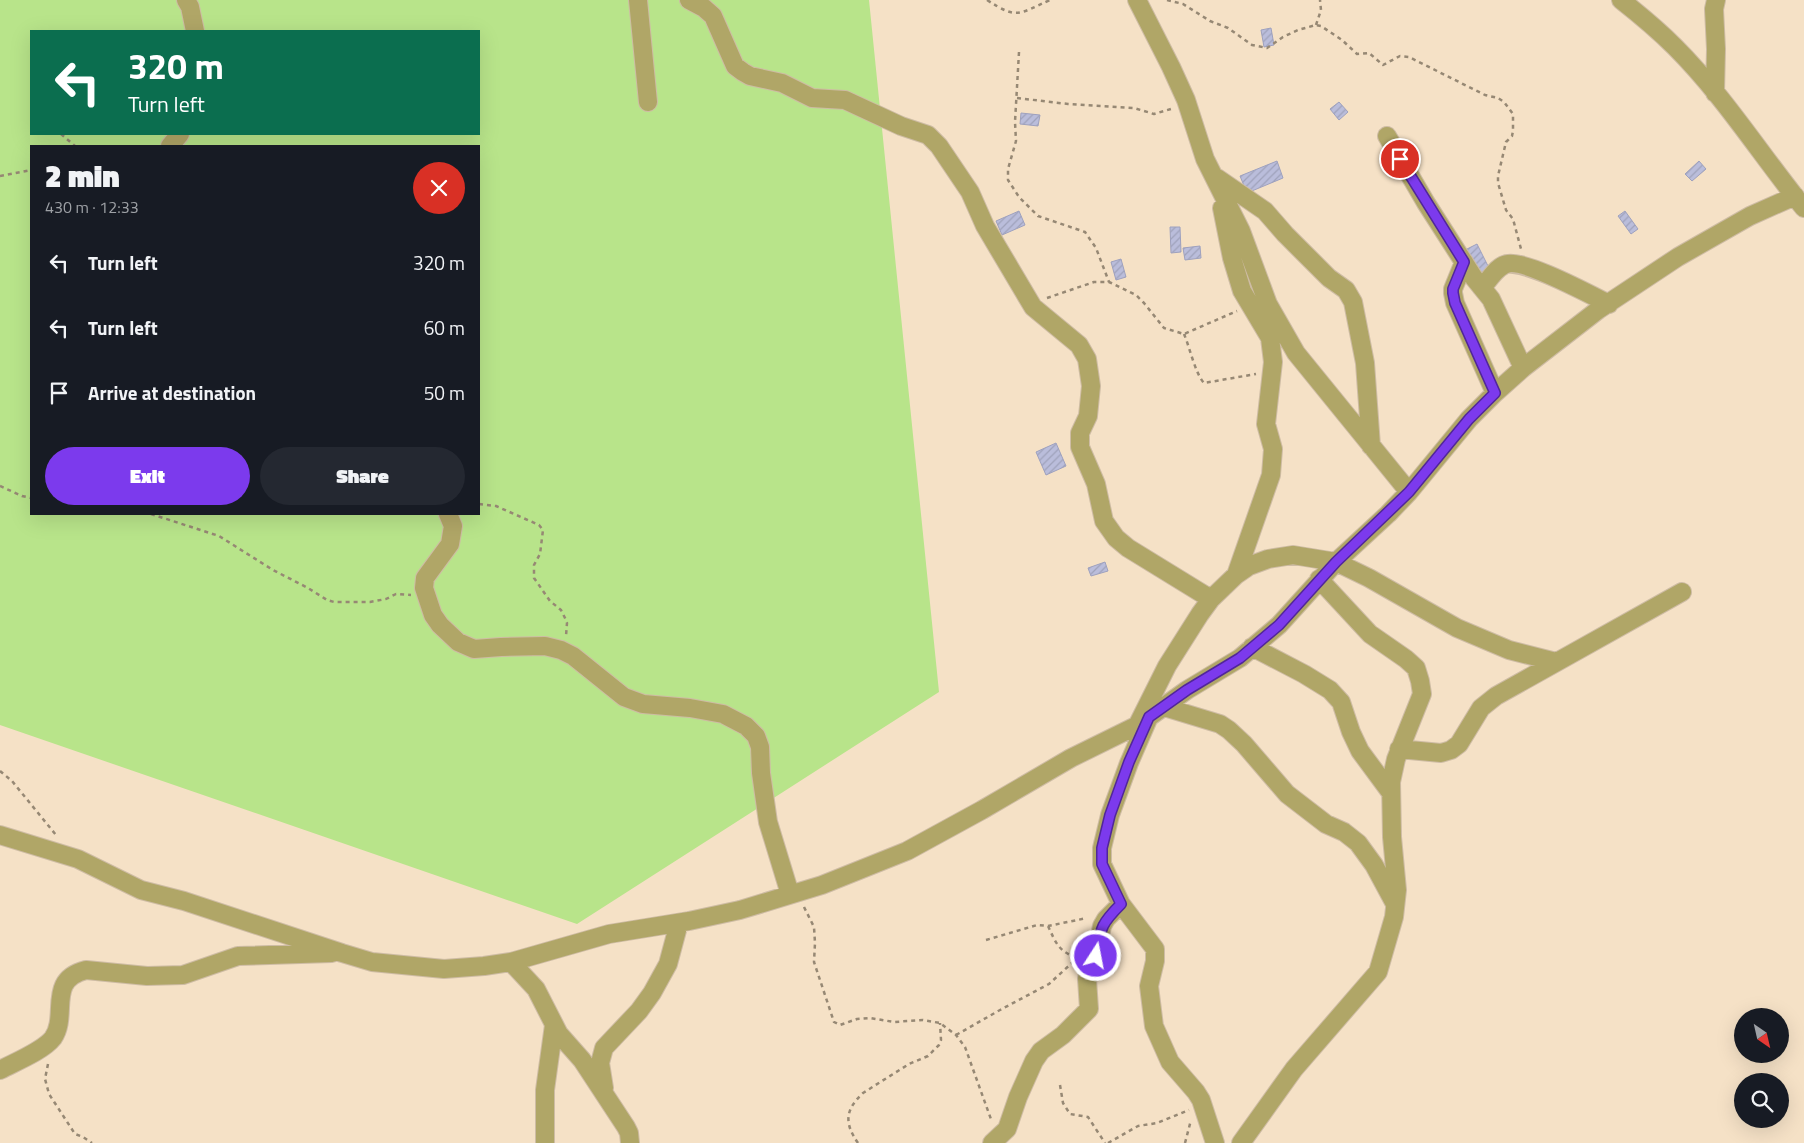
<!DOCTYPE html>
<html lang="en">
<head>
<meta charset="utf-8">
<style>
  body { margin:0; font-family:"Titillium Web",sans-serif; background:#242831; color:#f1f3f6; height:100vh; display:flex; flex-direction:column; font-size:19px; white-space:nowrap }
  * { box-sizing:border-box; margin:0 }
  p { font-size:16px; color:#9ea1a6 }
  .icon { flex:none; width:28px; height:28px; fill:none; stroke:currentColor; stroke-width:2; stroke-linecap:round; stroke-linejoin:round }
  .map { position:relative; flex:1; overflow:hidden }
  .side { position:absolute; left:30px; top:145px; width:450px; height:370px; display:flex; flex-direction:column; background:#171b24; border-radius:0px; box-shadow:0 5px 20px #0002 }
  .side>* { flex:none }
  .banner { position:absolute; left:30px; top:30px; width:450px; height:105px; border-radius:0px; box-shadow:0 5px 20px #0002; background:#0b6e4f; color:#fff; overflow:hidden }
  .needle { width:32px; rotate:146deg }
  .fabs { position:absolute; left:1734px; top:1008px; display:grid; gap:10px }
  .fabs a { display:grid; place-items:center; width:55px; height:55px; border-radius:50%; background:#171b24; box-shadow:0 5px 20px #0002; font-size:25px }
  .pin { position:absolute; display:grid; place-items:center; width:42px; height:42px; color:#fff; margin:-21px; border:2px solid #fff; border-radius:50%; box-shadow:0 1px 5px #0007 }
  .me { position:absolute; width:55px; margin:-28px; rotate:11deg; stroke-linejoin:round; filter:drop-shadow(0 0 4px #0008) }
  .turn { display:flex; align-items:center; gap:18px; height:105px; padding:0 15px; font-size:22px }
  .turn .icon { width:65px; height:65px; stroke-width:2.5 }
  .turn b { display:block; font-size:35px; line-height:42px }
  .round { display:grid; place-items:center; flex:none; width:52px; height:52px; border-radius:26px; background:#242831 }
  .head { display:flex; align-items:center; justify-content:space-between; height:85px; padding:0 15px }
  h1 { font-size:30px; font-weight:800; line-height:38px }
  .primary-button { display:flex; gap:10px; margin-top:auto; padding:10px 15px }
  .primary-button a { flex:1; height:58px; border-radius:30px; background:#7c3aed; color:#fff; font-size:20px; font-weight:800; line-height:58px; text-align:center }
  .primary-button a+a { background:#242831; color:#f1f3f6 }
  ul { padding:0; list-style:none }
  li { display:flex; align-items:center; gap:15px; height:65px; padding:0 15px }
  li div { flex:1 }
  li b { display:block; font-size:19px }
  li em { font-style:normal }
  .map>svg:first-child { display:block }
  .green { fill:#b8e48a; fill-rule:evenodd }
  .building { fill:url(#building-hatch); stroke:#9ea1be }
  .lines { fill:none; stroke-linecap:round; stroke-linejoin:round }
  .street-casing { stroke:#cebca4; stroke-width:20 }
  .path { stroke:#968874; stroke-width:2.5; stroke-dasharray:4 4; stroke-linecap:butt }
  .street { stroke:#b0a667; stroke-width:18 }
  .route-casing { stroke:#51269a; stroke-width:12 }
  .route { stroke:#7c3aed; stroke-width:9 }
</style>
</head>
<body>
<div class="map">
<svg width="1804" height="1143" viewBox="0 0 1804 1143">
  <defs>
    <pattern id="building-hatch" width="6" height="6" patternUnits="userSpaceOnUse" patternTransform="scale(1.25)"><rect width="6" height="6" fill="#babddb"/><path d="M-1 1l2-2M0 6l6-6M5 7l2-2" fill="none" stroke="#9fa2bb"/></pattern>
  </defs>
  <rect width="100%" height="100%" fill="#f5e1c6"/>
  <path class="green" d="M0 0H869L939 692 577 924 0 725ZM31 31H479V134H31ZM31 146H479V514H31Z"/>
  <path class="building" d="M1271 28 1274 45 1264 47 1261 30Z
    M1339 102 1348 112 1339 120 1330 109Z
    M1021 113 1040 115 1038 126 1020 124Z
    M1277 161 1283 178 1247 193 1240 176Z
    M1699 161 1706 169 1692 181 1685 174Z
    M1019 211 1025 225 1002 235 996 221Z
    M1625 211 1638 229 1631 234 1618 216Z
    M1170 227H1180L1181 252 1171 253Z
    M1477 244 1491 272 1477 279 1463 251Z
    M1200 246 1201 258 1185 260 1183 248Z
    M1121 259 1126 277 1116 280 1111 262Z
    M1056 443 1066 466 1046 475 1036 452Z
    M1105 562 1108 571 1091 576 1088 568Z"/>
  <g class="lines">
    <defs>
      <path id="street" d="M186 0 190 7 195 31
        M638 0 648 102
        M689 0 704 8 713 16 735 66 743 72 750 76 782 83 812 98 845 100 901 126 928 135 939 146 970 192 985 226 1033 307 1079 345 1087 359 1091 386 1088 416 1080 433V447L1096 484 1104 521 1116 538 1128 548 1211 599
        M1137 0 1171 67 1186 100 1205 159 1241 231 1268 304 1296 353 1409 492
        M1621 0C1640 15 1658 30 1675 47 1724 96 1761 155 1804 208
        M1715 93 1716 49 1714 9 1716 0
        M1387 136 1426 203 1474 278 1491 299 1523 368
        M170 146 180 134
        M1217 178 1265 211 1285 234 1329 278 1346 290 1353 302 1365 363 1371 446
        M1222 208 1232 258 1242 291 1270 338 1273 362 1266 424 1273 449 1271 475 1236 575
        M1464 262 1453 289V293L1455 303 1495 393
        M1482 288C1488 281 1495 269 1504 265 1519 256 1591 295 1609 304
        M448 514 453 526 450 544 425 578 424 588 433 615 440 625 458 642 474 649 501 647 545 646 561 650 573 656 624 697 643 704 690 708 723 714 746 726 756 736 760 747 761 773 768 822 790 894
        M1252 647 1304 674 1330 690 1341 702 1351 732 1360 751 1391 793
        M1164 707 1220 724 1229 730 1244 744 1287 794 1326 824 1344 832 1358 843 1374 865 1395 904
        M1149 717 1129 763 1110 815 1102 848V864L1121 904 1155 949V961L1149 986 1154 1026 1170 1062 1196 1092 1201 1100 1215 1143
        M1138 724 1167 666 1200 614 1211 599 1236 575 1249 566 1268 559 1293 555 1336 562 1369 578 1457 628 1509 650 1556 662
        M1399 749 1441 753 1451 750 1459 744 1481 708 1496 696 1682 592
        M0 835 78 859 141 890 184 901 342 953 372 962 444 969 484 966 511 962 609 934 689 921 740 910 822 885 907 851 982 810 1071 758 1138 725 1187 690 1240 658 1279 625 1336 562 1388 514 1409 492 1469 419 1495 393 1523 368 1598 310 1678 257 1750 216 1795 196
        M511 962 536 989 559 1034 582 1060 626 1127 629 1133 630 1143
        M0 1070C15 1062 43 1051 53 1038 69 1015 46 980 86 970L147 976 183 975 238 956 332 953
        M604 1088 600 1063 604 1048 639 1011 652 993 668 964 679 923
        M545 1143V1090L554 1025
        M992 1143 1007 1129 1018 1097 1034 1061 1041 1051 1063 1035 1089 1009 1087 979 1089 969 1096 956 1102 926 1106 919 1121 904
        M1241 1143 1294 1069 1378 972 1394 917 1397 890 1392 837 1391 782 1396 759 1422 694 1420 681 1416 668 1406 659 1370 634 1319 579"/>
    </defs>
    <use href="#street" class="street-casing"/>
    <path class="path" d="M987 0C1018 20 1018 14 1050 0
      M1167 0 1183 4 1210 21 1228 28 1252 45 1267 48 1283 37 1298 30 1316 25 1321 26 1342 40 1357 54 1369 53 1383 65 1400 56 1409 57 1485 95 1498 98 1504 102 1513 114V131L1512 136 1506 142 1498 176V183L1506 210 1513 219 1521 249
      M1316 25 1321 10 1320 0
      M1019 52 1015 122 1016 141 1008 169V180L1019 197 1038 216 1085 232 1096 248 1109 282
      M1017 98 1068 104 1134 108 1154 114 1174 108
      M61 134 75 146
      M0 176 31 170
      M1047 298 1094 282H1109L1136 295 1144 303 1164 328 1184 334 1237 311
      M1184 334C1190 348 1195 373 1204 383L1256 374
      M0 486 22 496 31 498
      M479 504 496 506 539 525 543 530 540 554 534 565V578L550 601 561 610 565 618 567 623 566 636
      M151 514 219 536 273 570 308 588 327 600 334 602H370L386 599 396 594 411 595
      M0 771 12 781 56 835
      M804 907 814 927 815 943 814 962 834 1022 840 1025 857 1019 870 1018 894 1022 923 1020 940 1023 956 1035 965 1047 992 1122
      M1048 926C1055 941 1059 953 1077 957
      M986 940 1037 925 1048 926 1087 918
      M956 1035 1000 1010 1049 984 1073 962
      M48 1064 45 1079 49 1094 75 1134 83 1137 92 1143
      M1060 1085 1063 1103 1070 1114 1088 1117 1105 1143
      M858 1143C844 1123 845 1110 863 1093L909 1064 928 1056 939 1045 941 1040 940 1023
      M1108 1143 1138 1126 1157 1123 1189 1110
      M1185 1143 1191 1120"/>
    <use href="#street" class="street"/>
  </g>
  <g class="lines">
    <defs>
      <path id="route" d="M1096 956C1101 928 1100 925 1121 904L1102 864V848L1110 815 1129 762 1149 717 1187 690 1240 658 1279 625 1336 562 1409 492 1469 419 1495 393 1455 303 1453 293V289L1464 262 1400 159"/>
    </defs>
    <use href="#route" class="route-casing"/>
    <use href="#route" class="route"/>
  </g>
</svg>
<div class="fabs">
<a><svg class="needle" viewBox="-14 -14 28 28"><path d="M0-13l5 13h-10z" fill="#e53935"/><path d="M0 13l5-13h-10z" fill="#9ea1a6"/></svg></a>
<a><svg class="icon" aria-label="search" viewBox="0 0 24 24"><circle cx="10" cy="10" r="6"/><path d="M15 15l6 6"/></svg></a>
</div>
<div class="pin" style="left:1400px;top:159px;background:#d93025"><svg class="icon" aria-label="arrive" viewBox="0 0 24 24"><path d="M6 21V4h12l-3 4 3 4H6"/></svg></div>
<svg class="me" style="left:1096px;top:956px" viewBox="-20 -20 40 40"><circle r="17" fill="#7c3aed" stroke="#fff" stroke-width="3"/><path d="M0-11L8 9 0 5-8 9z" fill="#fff"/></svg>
<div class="banner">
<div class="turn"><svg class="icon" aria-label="left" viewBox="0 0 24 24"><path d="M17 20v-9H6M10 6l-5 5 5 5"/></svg><div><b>320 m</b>Turn left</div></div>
</div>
<section class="side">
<div class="head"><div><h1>2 min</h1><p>430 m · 12:33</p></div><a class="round" style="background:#d93025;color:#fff"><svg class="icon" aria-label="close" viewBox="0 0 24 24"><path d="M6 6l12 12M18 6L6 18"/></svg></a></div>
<ul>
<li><svg class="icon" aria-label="left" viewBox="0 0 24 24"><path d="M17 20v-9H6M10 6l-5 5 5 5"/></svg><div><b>Turn left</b></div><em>320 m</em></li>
<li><svg class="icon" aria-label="left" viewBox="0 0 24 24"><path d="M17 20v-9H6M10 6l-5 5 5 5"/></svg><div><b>Turn left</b></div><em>60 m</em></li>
<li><svg class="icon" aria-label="arrive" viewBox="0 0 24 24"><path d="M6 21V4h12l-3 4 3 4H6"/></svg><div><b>Arrive at destination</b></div><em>50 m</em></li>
</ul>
<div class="primary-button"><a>Exit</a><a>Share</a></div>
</section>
</div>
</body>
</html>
